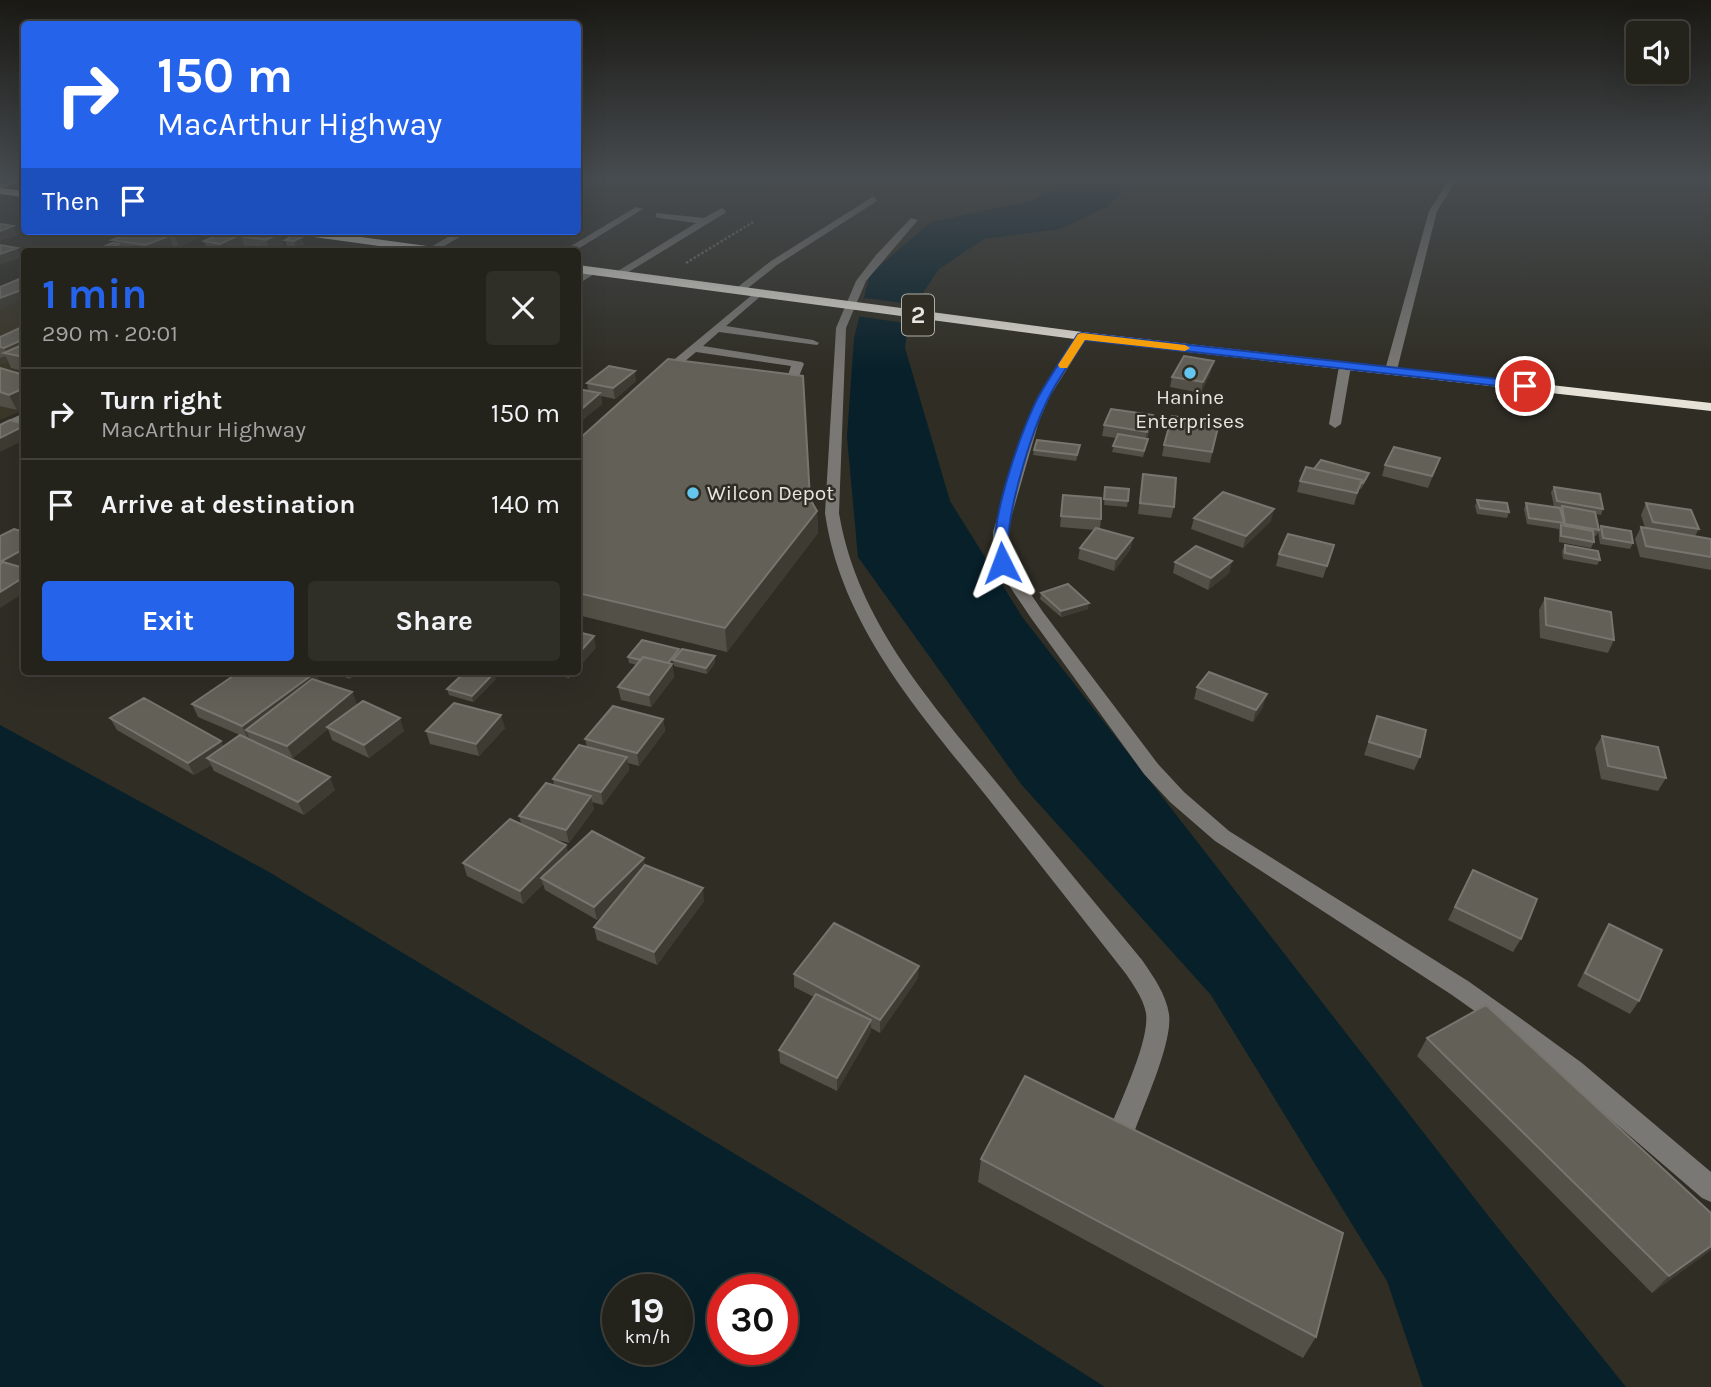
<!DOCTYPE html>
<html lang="en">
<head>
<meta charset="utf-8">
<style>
  body { margin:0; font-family:Karla,sans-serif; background:#2f2f28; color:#f1f3f6; height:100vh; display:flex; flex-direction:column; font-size:26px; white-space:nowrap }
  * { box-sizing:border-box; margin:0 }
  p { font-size:23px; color:#a3a4a3 }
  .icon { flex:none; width:38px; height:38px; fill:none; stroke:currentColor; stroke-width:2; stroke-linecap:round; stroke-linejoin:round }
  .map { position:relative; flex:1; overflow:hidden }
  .details { position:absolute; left:21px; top:248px; width:560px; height:427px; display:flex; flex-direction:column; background:#23221b; border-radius:7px; box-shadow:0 7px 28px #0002,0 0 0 2px #403f3a }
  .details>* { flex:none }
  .top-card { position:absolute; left:21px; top:21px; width:560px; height:214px; border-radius:7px; box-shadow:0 7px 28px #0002,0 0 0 2px #403f3a; background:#2563eb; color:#fff; overflow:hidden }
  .buttons { position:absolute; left:1626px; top:21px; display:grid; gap:14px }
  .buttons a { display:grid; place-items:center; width:63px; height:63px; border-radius:7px; background:#23221b; box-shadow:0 7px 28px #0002,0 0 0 2px #403f3a; font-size:35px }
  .speed { position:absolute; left:602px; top:1274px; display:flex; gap:14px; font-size:35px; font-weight:700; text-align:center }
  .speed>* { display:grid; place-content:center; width:91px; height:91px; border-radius:50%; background:#23221b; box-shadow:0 7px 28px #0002,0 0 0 2px #403f3a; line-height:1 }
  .speed small { font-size:18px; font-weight:400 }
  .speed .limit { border:10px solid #d22; background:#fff; color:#111 }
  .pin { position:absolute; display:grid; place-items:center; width:60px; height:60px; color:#fff; margin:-30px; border:4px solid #fff; border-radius:50%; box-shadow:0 2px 7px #0007 }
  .me { position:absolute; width:77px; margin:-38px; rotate:357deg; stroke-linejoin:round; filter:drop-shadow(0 0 5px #0008) }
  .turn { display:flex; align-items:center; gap:24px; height:147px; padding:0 21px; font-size:32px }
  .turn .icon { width:91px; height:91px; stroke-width:2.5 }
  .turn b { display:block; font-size:49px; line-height:60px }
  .then { display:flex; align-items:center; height:66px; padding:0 21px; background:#0003; gap:14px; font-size:26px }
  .round { display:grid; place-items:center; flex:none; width:74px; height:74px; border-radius:7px; background:#2f2f28 }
  .headline { display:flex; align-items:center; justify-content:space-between; height:119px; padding:0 21px }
  h1 { font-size:42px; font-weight:700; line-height:52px; color:#2563eb }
  .cta { display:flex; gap:14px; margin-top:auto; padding:14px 21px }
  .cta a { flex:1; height:80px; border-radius:7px; background:#2563eb; color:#fff; font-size:28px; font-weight:700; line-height:80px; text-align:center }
  .cta a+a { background:#2f2f28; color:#f1f3f6 }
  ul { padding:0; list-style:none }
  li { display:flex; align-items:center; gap:21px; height:91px; padding:0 21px; border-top:2px solid #403f3a }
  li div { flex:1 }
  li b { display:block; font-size:26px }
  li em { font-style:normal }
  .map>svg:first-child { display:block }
  .built { fill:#3b3729 }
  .water { fill:#07202a; fill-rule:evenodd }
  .pier { fill:#2f2d24 }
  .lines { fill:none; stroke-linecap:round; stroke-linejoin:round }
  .path { stroke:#737169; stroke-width:2.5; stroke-dasharray:2.5 2; stroke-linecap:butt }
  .minor { fill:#7a7874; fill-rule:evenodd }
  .highway { fill:#e6e2d8; fill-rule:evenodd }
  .wall { fill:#535047 }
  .shaded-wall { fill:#3e3b32 }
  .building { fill:#636058; stroke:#77756d; stroke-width:2 }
  .route { fill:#2563eb; stroke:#184099; stroke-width:2 }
  .slow { fill:#f59e0b }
  .poi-dot { fill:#64c5ee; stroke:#2f2d24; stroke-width:2.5 }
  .labels { text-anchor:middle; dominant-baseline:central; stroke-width:5; stroke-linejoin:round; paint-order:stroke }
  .far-poi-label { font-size:21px; fill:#e6e5df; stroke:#2f2d24 }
  .shield { fill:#2f2d24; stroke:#afaea7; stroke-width:2 }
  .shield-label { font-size:24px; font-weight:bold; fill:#e6e5df }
</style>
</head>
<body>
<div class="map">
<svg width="1711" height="1387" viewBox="0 0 1711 1387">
  <rect width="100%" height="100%" fill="#2f2d24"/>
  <path class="built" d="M24 283V410L0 420V293Z"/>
  <path class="water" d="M1072 178H1136L1107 207 1060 229 984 239 939 269 910 312 905 348 950 501 1023 618 1490 1218 1626 1387H1423L1387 1281 1211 995 1021 784 858 557 847 437 854 338 870 274 931 222 1030 201Z
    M0 725 269 872 806 1197 1105 1387H0ZM618 1290H677V1349H618ZM723 1290H782V1349H723Z"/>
  <path class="pier" d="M865 298 919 305 913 314 912 324 856 316 859 305Z"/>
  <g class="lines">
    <path class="path" d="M686 263 753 222"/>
    <path class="minor" d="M15 178 24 179 0 190V184Z
      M1450 178H1458L1437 211 1397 370 1387 372 1385 370 1429 211Z
      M874 196 877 201 777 265 743 292 734 290 771 261Z
      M636 207 643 209 573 252H561Z
      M722 208 726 211 725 213 622 276 613 274 696 223 659 218 656 217V213L704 218Z
      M911 218 918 220 866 281 846 328 839 513C857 622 933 705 1001 788 1048 846 1095 903 1142 960 1153 976 1166 994 1169 1014 1173 1042 1144 1104 1134 1133L1130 1141 1121 1145 1112 1141 1108 1133C1119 1104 1150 1041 1146 1013 1143 998 1134 986 1126 974 1080 915 1033 856 987 797 919 712 841 625 825 513L836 328 856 281 876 255Z
      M145 231H158L106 252H92Z
      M458 231H470L434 252 426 250Z
      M389 241 394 244C386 251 377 252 367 252Z
      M590 269 599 271 578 284V277Z
      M758 290 762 291V295L726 326 813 340 819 343 817 345 719 332 703 346 802 362 804 364 793 391H782L776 387 785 384 791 366 696 352 672 372H664V368Z
      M1082 333 1088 336 1050 396 1039 421 1007 532 1010 563 1043 612 1158 764 1184 792 1229 831 1468 981 1516 1015 1582 1063 1711 1172V1202L1702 1198 1564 1079 1500 1029 1452 995 1215 841 1170 802 1144 774 1031 618 994 563 993 532 1027 421 1038 396 1078 334Z
      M1345 363 1351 366 1341 424 1335 428 1329 424 1339 366Z
      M24 413V422L0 433V424Z"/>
    <path class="highway" d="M0 188 24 191V197L0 194Z
      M286 231H317L449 249 455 252H423L292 234Z
      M578 265 1082 332 1711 403V411L1082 340 578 273Z"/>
  </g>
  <path class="wall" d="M142 231H196L198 238 179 247 173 246 174 249 167 252H105L103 247 114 243 112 240Z
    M249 233 284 246 272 252 246 250 245 248 238 250 249 252H208L204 241Z
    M292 236 306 249 330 252H288L285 240Z
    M24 327V371L11 368 8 361 0 364V337Z
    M0 368 24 375V407L17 410 0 406Z
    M1211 371 1201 393 1170 387 1172 377Z
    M636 381 615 399 601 396 602 404 579 423 578 422V389L588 391 587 383Z
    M1219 423 1210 463 1162 456 1164 445Z
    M1104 425 1151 426 1147 438 1148 439 1147 444 1143 457 1112 452 1116 438 1102 436Z
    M578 440 810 499 817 511 818 533 727 652 578 615Z
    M1034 450 1079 451 1076 461 1033 455Z
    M1440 458 1428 488 1382 476 1385 465Z
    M1314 469 1369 473 1367 479 1361 489 1359 488 1354 505 1297 492 1300 481Z
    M1143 474 1174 507 1171 518 1138 514Z
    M1105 487 1128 501 1127 507 1104 505Z
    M1554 487 1603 509 1601 515 1596 514 1599 530 1596 536 1593 535 1594 542 1591 548 1559 542V529L1527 524 1524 509 1526 503 1560 510 1561 508 1554 507 1551 492Z
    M1063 495 1101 519 1100 529 1133 538 1130 550 1114 571 1078 559 1080 548 1095 530 1060 527Z
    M1477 500 1509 512 1507 518 1477 514 1475 506Z
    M1646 503 1699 529 1695 536 1711 539V570L1640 557 1635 539 1641 527 1645 528 1641 515Z
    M1194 518 1271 521 1243 548 1191 529Z
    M1601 526 1633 543 1630 549 1600 544 1598 532Z
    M1334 545 1323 578 1276 566 1279 554Z
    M1565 545 1600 560 1597 565 1563 559 1562 551Z
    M1232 561 1229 573 1208 590 1173 573 1175 562Z
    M1041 593 1088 609 1061 617 1040 599Z
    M1545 598 1614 640 1608 653 1540 638 1539 610Z
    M679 652 715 663 707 674 674 666V663L672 664 674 677 651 707 621 700 618 687 637 665 629 663 628 657Z
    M316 672 319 681 352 692 357 705 349 711 404 731 369 758 332 740 328 729 293 758 280 754 335 790 304 815 214 771 211 765 194 775 117 730 110 718 224 746 240 735 198 717 192 704Z
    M330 672H359L350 679Z
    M543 672H575L569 678Z
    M496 679 473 702 449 695 447 689Z
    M1197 687 1263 707 1253 722 1194 699Z
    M1377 716 1420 757 1414 770 1364 755Z
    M663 719 665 731 639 766 628 763 629 770 603 805 592 802 594 809 569 843 551 838 566 845 568 853 645 865 704 901 657 965 597 940 594 927 614 903 597 920 545 890 543 884 523 904 467 876 463 863 521 823 519 816 554 786 553 779 587 747 585 739Z
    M505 728 479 756 430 744 426 731Z
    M1602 736 1666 778 1658 791 1601 779 1595 748Z
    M1473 870 1521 939 1513 952 1448 920Z
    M1609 924 1639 1001 1630 1014 1577 986 1601 937Z
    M794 974 918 978 880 1033 871 1028V1032L837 1091 780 1063 779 1050 814 997 794 987Z
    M1427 1038 1711 1250 1652 1293 1417 1056Z
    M981 1159 1316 1337 1303 1358 978 1182Z"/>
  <path class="shaded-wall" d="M13 226 17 235 0 241V231Z
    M180 231H196L198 238 179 247 174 233Z
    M248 231 250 238 241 236 245 248 235 252H223L220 244Z
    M280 233 284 246 272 252H270L266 240Z
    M169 236 174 249 167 252H149L146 245Z
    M302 237 306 250 302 252H297L294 241Z
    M120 244 123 252H112L110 248Z
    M17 248 21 257 0 265V254Z
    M24 289V294L21 293 24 300 0 309V298Z
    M24 339V351L7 353 4 348Z
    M5 356 8 361 0 364V358Z
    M1214 361 1211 371 1201 393 1203 382Z
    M635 371 636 381 615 399 613 388Z
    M24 388V407L17 410 9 395Z
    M600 393 602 404 579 423 578 412Z
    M1153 415 1151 426 1145 442 1147 432Z
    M24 426V440L0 452V438Z
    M1274 509 1271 521 1243 548 1246 536Z
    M817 511 818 533 727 652 725 628Z
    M1133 538 1130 550 1114 571 1116 559Z
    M24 549V564L0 578V562Z
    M1232 561 1229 573 1208 590 1211 578Z
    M24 577V593L0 608V592Z
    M1089 603 1088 609 1061 617V611Z
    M594 636 596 648 578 669V654Z
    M679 649 680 655 673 660 674 663 666 672 665 666Z
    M715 656V663L707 674 706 668Z
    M672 664 674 677 651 707 649 695Z
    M316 672 320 685 246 730 249 738H248L242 726Z
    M347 672H359L350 679Z
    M568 672H575L569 678Z
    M494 673 496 679 473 702 472 696Z
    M352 692 357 705 329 728 327 727 328 729 293 758 287 746Z
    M1267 694 1263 707 1253 722 1256 710Z
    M501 715 505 728 479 756 476 744Z
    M400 718 404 731 369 758 364 745Z
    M663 719 665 731 639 766 637 753Z
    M221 741 227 753 207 758 211 765 194 775 188 763Z
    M627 757 629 770 603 805 601 792Z
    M330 777 335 790 304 815 298 802Z
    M591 796 594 809 569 843 566 830Z
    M566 845 569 857 541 878 543 884 523 904 520 891Z
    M644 858 646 871 597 920 594 907Z
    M703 888 704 901 657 965 654 952Z
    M919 966 918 978 880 1033V1020Z
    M871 1020V1032L837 1091V1078Z
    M1711 1246V1250L1652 1293 1669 1276Z"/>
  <path class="building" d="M0 224 13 226 0 231Z
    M134 231H138L169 236 146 245 112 240Z
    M157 231H180L174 233Z
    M227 231H248L220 244 204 241Z
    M253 231H264L280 233 266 240 241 236Z
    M292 236 302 237 294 241 285 240Z
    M112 243 120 244 110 248 103 247Z
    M0 245 17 248 0 254Z
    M309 247 330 251 327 252H299Z
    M219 248 249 252H210Z
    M24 277V289L0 298V287Z
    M24 326V339L4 348 0 347V337Z
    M24 344V357L4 353Z
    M1184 356 1214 361 1203 382 1172 377Z
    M668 359 803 376 810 499 817 511 725 628 578 593V440Z
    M609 366 635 371 613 388 587 383Z
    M0 368 24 375V388L9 395 0 392Z
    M578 389 600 393 578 412Z
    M1111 409 1153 415 1147 432 1104 425Z
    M1172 416 1219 423 1212 452 1164 445Z
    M10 420 24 424V426L0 438V425Z
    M1118 434 1148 439 1144 451 1113 446Z
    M1037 440 1080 445 1077 455 1034 450Z
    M1394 447 1440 458 1432 476 1385 465Z
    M1321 460 1369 473 1363 483 1361 482 1362 480 1314 469Z
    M1306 467 1362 480 1357 493 1300 481Z
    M1143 474 1176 478 1174 507 1140 503Z
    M1105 487 1129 489 1128 501 1104 499Z
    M1554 487 1600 494 1603 509 1557 501Z
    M1223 492 1274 509 1246 536 1194 518Z
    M1063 495 1101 498V519L1061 516Z
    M1477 500 1507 503 1509 512 1480 508Z
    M1526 503 1560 508 1564 523 1529 518Z
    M1646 503 1691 510 1699 529 1653 522Z
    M1562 506 1595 512 1599 530 1565 524Z
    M1561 525 1593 531 1594 542 1561 536Z
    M1601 526 1631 531 1633 543 1603 538Z
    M1641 527 1711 539V557L1646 546Z
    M1096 528 1133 538 1116 559 1080 548Z
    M14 529 24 532V549L0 562V536Z
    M1288 534 1334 545 1327 566 1279 554Z
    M1565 545 1598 551 1600 560 1565 553Z
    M1196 546 1232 561 1211 578 1175 562Z
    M3 562 24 568V577L0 592V564Z
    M1068 584 1089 603 1061 611 1041 593Z
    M1545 598 1611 612 1614 640 1546 625Z
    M578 632 594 636 578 654Z
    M642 640 679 649 668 663 643 657 641 660 628 657Z
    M682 649 715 656 706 668 673 660Z
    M643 657 672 664 649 695 618 687Z
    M239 672H316L242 726 192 704Z
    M465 672H490L494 673 472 696 447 689Z
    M1209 672 1267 694 1256 710 1197 687Z
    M312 679 352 692 287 746 246 730Z
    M144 698 221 741 188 763 110 718Z
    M363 701 400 718 364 745 327 727Z
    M454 703 501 715 476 744 426 731Z
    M613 706 663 719 637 753 585 739Z
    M1377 716 1426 730 1420 757 1369 742Z
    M240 735 330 777 298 802 207 758Z
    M1602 736 1658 747 1666 778 1608 766Z
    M579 745 627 757 601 792 553 779Z
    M546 783 591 796 566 830 519 816Z
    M510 819 566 845 520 891 463 863Z
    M592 831 644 858 594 907 541 878Z
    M645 865 703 888 654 952 594 927Z
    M1473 870 1537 899 1521 939 1455 907Z
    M834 923 919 966 880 1020 794 974Z
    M1609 924 1662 950 1639 1001 1585 973Z
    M816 994 871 1020 837 1078 779 1050Z
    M1486 1005 1711 1213V1246L1669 1276 1427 1038Z
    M1025 1076 1343 1233 1316 1337 981 1159Z"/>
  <linearGradient id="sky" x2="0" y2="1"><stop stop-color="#1a1914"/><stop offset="0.48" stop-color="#474c50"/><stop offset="1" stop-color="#474c50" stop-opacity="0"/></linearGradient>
  <rect width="1711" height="372" fill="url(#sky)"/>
  <path class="route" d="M1082 333 1525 382 1530 386 1525 389 1085 340C1073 358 1060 376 1050 395 1032 429 1001 526 1009 563L1007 566H998C983 536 1023 423 1040 394 1052 373 1065 354 1078 334Z"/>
  <path class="slow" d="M1082 333 1185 345 1190 348 1185 351 1085 340 1067 368H1060L1058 365 1078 334Z"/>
  <g class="poi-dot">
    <circle cx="1190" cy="373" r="7"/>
    <circle cx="693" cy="493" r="7"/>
  </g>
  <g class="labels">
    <g class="far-poi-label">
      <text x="1190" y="397">Hanine<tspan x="1190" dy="24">Enterprises</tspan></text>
      <text x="707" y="493" text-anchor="start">Wilcon Depot</text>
    </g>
    <rect class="shield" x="902" y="294.5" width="32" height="41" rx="5"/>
    <g class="shield-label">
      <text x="918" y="315">2</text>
    </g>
  </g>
</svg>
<div class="buttons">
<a><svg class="icon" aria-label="sound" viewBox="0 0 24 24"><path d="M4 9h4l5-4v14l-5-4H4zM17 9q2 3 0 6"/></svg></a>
</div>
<div class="speed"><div>19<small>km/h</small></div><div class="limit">30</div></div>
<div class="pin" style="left:1525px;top:386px;background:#d93025"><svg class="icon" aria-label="arrive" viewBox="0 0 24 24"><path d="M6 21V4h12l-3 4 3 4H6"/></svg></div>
<svg class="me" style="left:1002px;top:563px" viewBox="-20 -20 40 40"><path d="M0-17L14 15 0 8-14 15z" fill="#2563eb" stroke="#fff" stroke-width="4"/></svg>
<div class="top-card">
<div class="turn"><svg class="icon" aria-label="right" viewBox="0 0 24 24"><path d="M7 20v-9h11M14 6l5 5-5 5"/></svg><div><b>150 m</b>MacArthur Highway</div></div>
<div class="then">Then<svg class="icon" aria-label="arrive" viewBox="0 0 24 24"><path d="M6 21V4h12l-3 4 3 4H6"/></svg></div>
</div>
<section class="details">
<div class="headline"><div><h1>1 min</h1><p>290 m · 20:01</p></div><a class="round"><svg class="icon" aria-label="close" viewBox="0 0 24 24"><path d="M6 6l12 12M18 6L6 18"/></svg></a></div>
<ul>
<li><svg class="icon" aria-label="right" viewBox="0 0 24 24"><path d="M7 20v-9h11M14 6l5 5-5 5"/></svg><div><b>Turn right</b><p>MacArthur Highway</p></div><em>150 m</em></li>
<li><svg class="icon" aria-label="arrive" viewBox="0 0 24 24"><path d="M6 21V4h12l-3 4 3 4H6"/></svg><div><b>Arrive at destination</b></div><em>140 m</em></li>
</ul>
<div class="cta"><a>Exit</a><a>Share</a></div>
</section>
</div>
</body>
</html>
